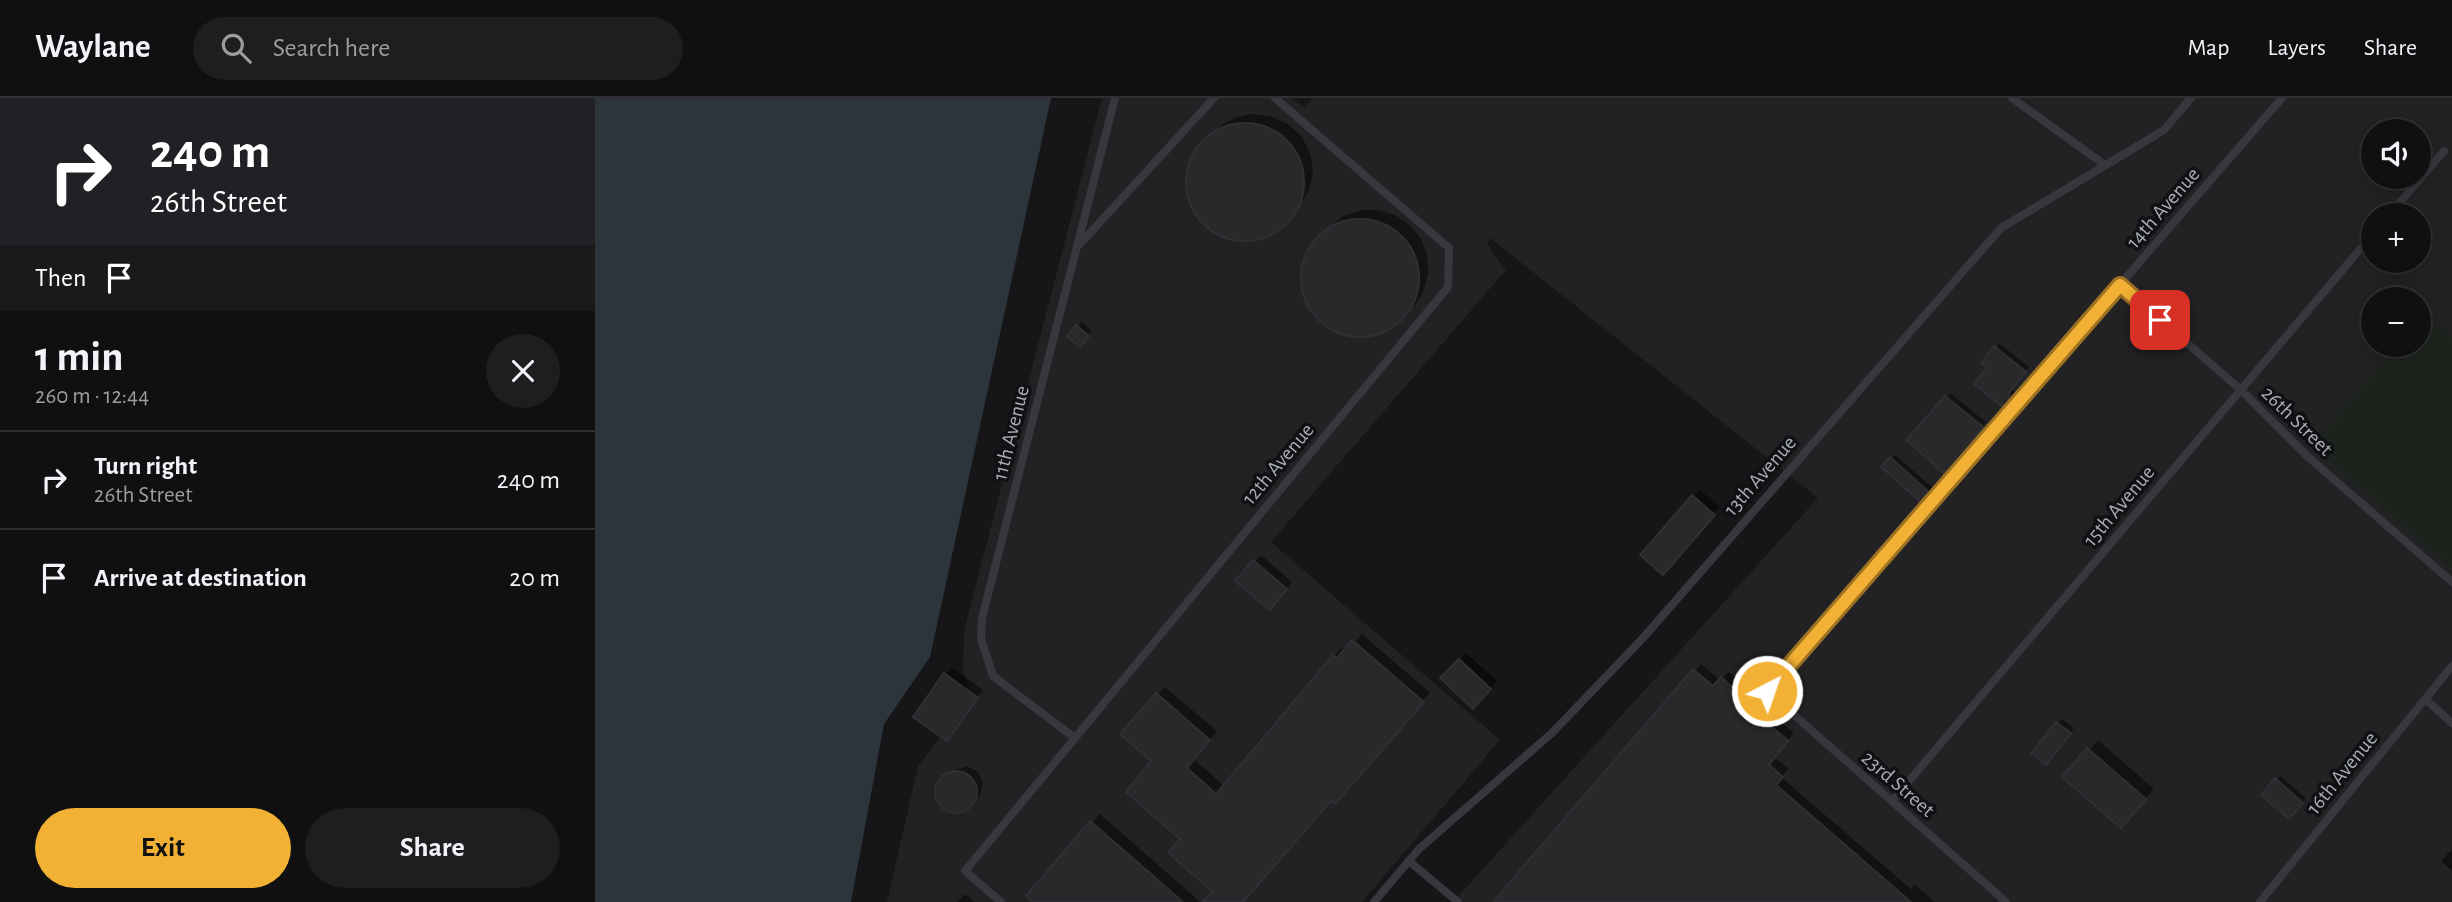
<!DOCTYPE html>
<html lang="en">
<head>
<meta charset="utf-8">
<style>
  body { margin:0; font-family:"Alegreya Sans",sans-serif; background:#1e1e20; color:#f1f3f6; height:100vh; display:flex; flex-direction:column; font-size:26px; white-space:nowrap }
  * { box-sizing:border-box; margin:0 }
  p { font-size:23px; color:#9c9d9f }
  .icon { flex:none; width:38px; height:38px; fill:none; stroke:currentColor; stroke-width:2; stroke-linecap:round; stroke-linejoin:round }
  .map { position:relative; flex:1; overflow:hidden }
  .side { display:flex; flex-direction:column; background:#101012; width:595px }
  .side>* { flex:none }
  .top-card { background:#202124; color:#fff; overflow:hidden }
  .tools { position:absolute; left:1766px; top:21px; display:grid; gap:14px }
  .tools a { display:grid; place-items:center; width:70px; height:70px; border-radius:50%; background:#101012; box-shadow:0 4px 18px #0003,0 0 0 2px #303032; font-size:35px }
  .pin { position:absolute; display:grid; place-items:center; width:60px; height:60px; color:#fff; margin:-30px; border-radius:14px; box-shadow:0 4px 10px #0006 }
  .me { position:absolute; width:77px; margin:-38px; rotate:41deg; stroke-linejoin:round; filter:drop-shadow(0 0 5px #0008) }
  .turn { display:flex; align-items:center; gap:24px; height:147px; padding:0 35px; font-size:32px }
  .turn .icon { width:91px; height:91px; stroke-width:2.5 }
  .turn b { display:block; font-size:49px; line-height:60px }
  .then { display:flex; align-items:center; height:66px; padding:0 35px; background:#0003; gap:14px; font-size:26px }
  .round { display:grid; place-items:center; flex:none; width:74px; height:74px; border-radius:37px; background:#1e1e20 }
  .overview { display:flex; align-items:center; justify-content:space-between; height:119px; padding:0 35px }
  h1 { font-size:42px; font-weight:600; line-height:52px }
  .button { display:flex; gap:14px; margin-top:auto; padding:14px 35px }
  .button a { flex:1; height:80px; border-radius:42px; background:#f2b134; color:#111; font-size:28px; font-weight:600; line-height:80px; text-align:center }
  .button a+a { background:#1e1e20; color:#f1f3f6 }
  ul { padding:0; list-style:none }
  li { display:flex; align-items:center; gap:21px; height:98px; padding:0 35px; border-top:2px solid #303032 }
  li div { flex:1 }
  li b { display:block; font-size:26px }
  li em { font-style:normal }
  header { display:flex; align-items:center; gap:42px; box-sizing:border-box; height:98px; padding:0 35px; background:#101012; border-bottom:2px solid #303032 }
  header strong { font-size:33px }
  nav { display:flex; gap:38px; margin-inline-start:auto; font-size:24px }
  .search { width:490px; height:63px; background:#1e1e20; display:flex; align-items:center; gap:18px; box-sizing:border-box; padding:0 24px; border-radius:38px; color:#9c9d9f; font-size:26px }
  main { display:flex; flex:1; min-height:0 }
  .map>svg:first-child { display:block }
  .built { fill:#222225; fill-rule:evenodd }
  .green { fill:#1c231d }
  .water { fill:#2c353c }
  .shadow { fill:#0007 }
  .building { fill:#29292c; stroke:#303034; stroke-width:2 }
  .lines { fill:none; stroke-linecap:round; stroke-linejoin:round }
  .lane { stroke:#37383d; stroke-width:8 }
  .route-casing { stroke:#9d7322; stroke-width:18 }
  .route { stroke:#f2b134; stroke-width:12 }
  .labels { text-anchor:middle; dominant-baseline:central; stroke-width:7; stroke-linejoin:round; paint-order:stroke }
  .street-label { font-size:21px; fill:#a8adb8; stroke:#111113 }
</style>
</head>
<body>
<header>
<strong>Waylane</strong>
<div class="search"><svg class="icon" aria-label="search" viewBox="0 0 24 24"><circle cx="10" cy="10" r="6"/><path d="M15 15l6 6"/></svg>Search here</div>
<nav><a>Map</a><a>Layers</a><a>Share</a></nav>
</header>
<main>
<section class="side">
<div class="top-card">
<div class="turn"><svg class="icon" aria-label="right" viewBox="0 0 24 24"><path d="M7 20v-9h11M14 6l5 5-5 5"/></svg><div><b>240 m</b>26th Street</div></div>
<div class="then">Then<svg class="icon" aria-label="arrive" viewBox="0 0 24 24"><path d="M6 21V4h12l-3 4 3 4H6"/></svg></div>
</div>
<div class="overview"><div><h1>1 min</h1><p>260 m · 12:44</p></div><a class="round"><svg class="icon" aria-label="close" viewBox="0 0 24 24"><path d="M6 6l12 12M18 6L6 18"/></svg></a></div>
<ul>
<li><svg class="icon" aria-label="right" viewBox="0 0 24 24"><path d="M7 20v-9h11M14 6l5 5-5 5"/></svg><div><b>Turn right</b><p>26th Street</p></div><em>240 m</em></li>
<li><svg class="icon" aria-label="arrive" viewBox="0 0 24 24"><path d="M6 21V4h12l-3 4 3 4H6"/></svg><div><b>Arrive at destination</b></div><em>20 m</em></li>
</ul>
<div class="button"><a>Exit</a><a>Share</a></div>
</section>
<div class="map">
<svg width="1857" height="804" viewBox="0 0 1857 804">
  <rect width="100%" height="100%" fill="#161618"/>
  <path class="built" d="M507 0H697L709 10 718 0H1857V804H858L1223 400 895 140 892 146 911 172 676 444 905 642 767 804H292L323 668 345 639 318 619 349 575 373 592 368 571 369 533ZM1778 33H1824V79H1778ZM1778 117H1824V163H1778ZM1778 201H1824V247H1778Z"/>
  <path class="green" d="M1829 217 1857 239V471L1717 347 1803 247H1824V224Z"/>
  <path class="water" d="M0 0H456L335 559 289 626 256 804H0Z"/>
  <path class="shadow" d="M655 16 675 18 693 26 707 39 716 57 718 75 714 93 696 119 682 132 666 140 648 142 630 138 614 129 602 116 594 97 593 78 598 59 620 32 636 21Z
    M766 112H784L800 117 815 127 826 141 832 157 833 175 829 192 820 207 796 228 781 236 762 238 744 234 728 224 716 210 708 192V173L713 155 723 139 748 118Z
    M487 224 497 233 484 247 474 238Z
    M1404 245 1434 269 1416 291 1420 294 1412 303 1394 269Z
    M1355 295 1391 324 1379 338 1381 340 1351 374 1313 342Z
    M1300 357 1338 390 1326 403 1289 369Z
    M1105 392 1125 409 1074 468 1098 398Z
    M666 457 697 484 681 503 659 464Z
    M767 536 835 595 647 804H609L619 793 588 741 558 662 562 597 570 589 622 633 599 661 629 688 739 558 747 550 751 553Z
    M871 555 902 583 878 608 848 580Z
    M1106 566 1125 582 1134 574 1142 581 1140 584 1199 635 1179 659 1194 671 1186 679 1316 791 1320 787 1340 804H901Z
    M357 570 388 592 358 634 350 577Z
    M1467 621 1479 630 1455 660 1439 655Z
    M1503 642 1559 691 1535 718 1470 679Z
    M372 668 383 674 388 685 385 698 367 713 349 709 342 693 347 681 354 674Z
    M1685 678 1711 700 1694 719 1668 697Z
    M505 716 605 804H441L433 798Z
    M1857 751V773L1846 763Z
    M370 796 380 804H362Z"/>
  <path class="building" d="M591 84a59 59 0 1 1 118 0a59 59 0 1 1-118 0Z
    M706 180a59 59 0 1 1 118 0a59 59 0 1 1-118 0Z
    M481 227 494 238 485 249 472 238Z
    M1399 248 1431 274 1413 296 1417 299 1409 310 1379 286 1392 269 1386 265Z
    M1350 298 1388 329 1376 343 1379 345 1351 377 1311 342Z
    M1295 359 1335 395 1327 405 1286 369Z
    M1097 397 1120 417 1068 477 1045 457Z
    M658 462 692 491 675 512 640 483Z
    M757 542 829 604 740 706 736 703 648 804H607L617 793 573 755 585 741 531 694 556 663 525 636 561 595 615 642 592 670 621 696 738 557 742 560Z
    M864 561 896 591 878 611 845 580Z
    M1098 571 1118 588 1126 579 1137 589 1134 592 1193 643 1174 667 1188 679 1181 687 1316 804H898Z
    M349 575 383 600 352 643 318 619Z
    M1461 624 1476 635 1451 667 1436 655Z
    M1492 650 1551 701 1526 730 1467 679Z
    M340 694a21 21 0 1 1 42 0a21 21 0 1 1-42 0Z
    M1680 680 1708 705 1694 721 1666 697Z
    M495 723 588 804H438L431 798Z"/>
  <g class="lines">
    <path class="lane" d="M1417 0 1510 67
      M1794 117 1849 53
      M484 147 619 0
      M1525 187 1646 292 1712 358 1857 484
      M1830 601 1857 625
      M480 640 398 578 386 541 387 520 520 0
      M1297 703 1778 136
      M814 763 863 804
      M406 804 370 773 853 189 854 150 680 0
      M779 804 824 751 957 635 1048 540 1406 130 1569 32 1596 0
      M1411 804 1172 593 1687 0
      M1665 804 1857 568"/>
  </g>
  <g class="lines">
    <defs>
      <path id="route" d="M1172 593 1525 187 1565 222"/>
    </defs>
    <use href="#route" class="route-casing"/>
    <use href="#route" class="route"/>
  </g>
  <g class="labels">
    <g class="street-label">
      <text transform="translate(1568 110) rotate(-49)">14th Avenue</text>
      <text transform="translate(1702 323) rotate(44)">26th Street</text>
      <text transform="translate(416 335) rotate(-76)">11th Avenue</text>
      <text transform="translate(683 366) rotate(-50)">12th Avenue</text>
      <text transform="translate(1165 378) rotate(-49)">13th Avenue</text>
      <text transform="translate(1524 408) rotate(-50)">15th Avenue</text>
      <text transform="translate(1747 675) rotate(-51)">16th Avenue</text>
      <text transform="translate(1303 686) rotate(41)">23rd Street</text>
    </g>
  </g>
</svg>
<div class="tools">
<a><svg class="icon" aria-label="sound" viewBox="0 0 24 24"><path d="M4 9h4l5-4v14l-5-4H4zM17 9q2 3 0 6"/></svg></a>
<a>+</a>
<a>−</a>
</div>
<div class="pin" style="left:1565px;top:222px;background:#d93025"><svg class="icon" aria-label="arrive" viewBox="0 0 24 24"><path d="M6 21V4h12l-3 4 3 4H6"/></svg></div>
<svg class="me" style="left:1172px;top:593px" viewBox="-20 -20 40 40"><circle r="17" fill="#f2b134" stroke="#fff" stroke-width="3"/><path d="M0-11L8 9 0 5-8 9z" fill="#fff"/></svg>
</div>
</main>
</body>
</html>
